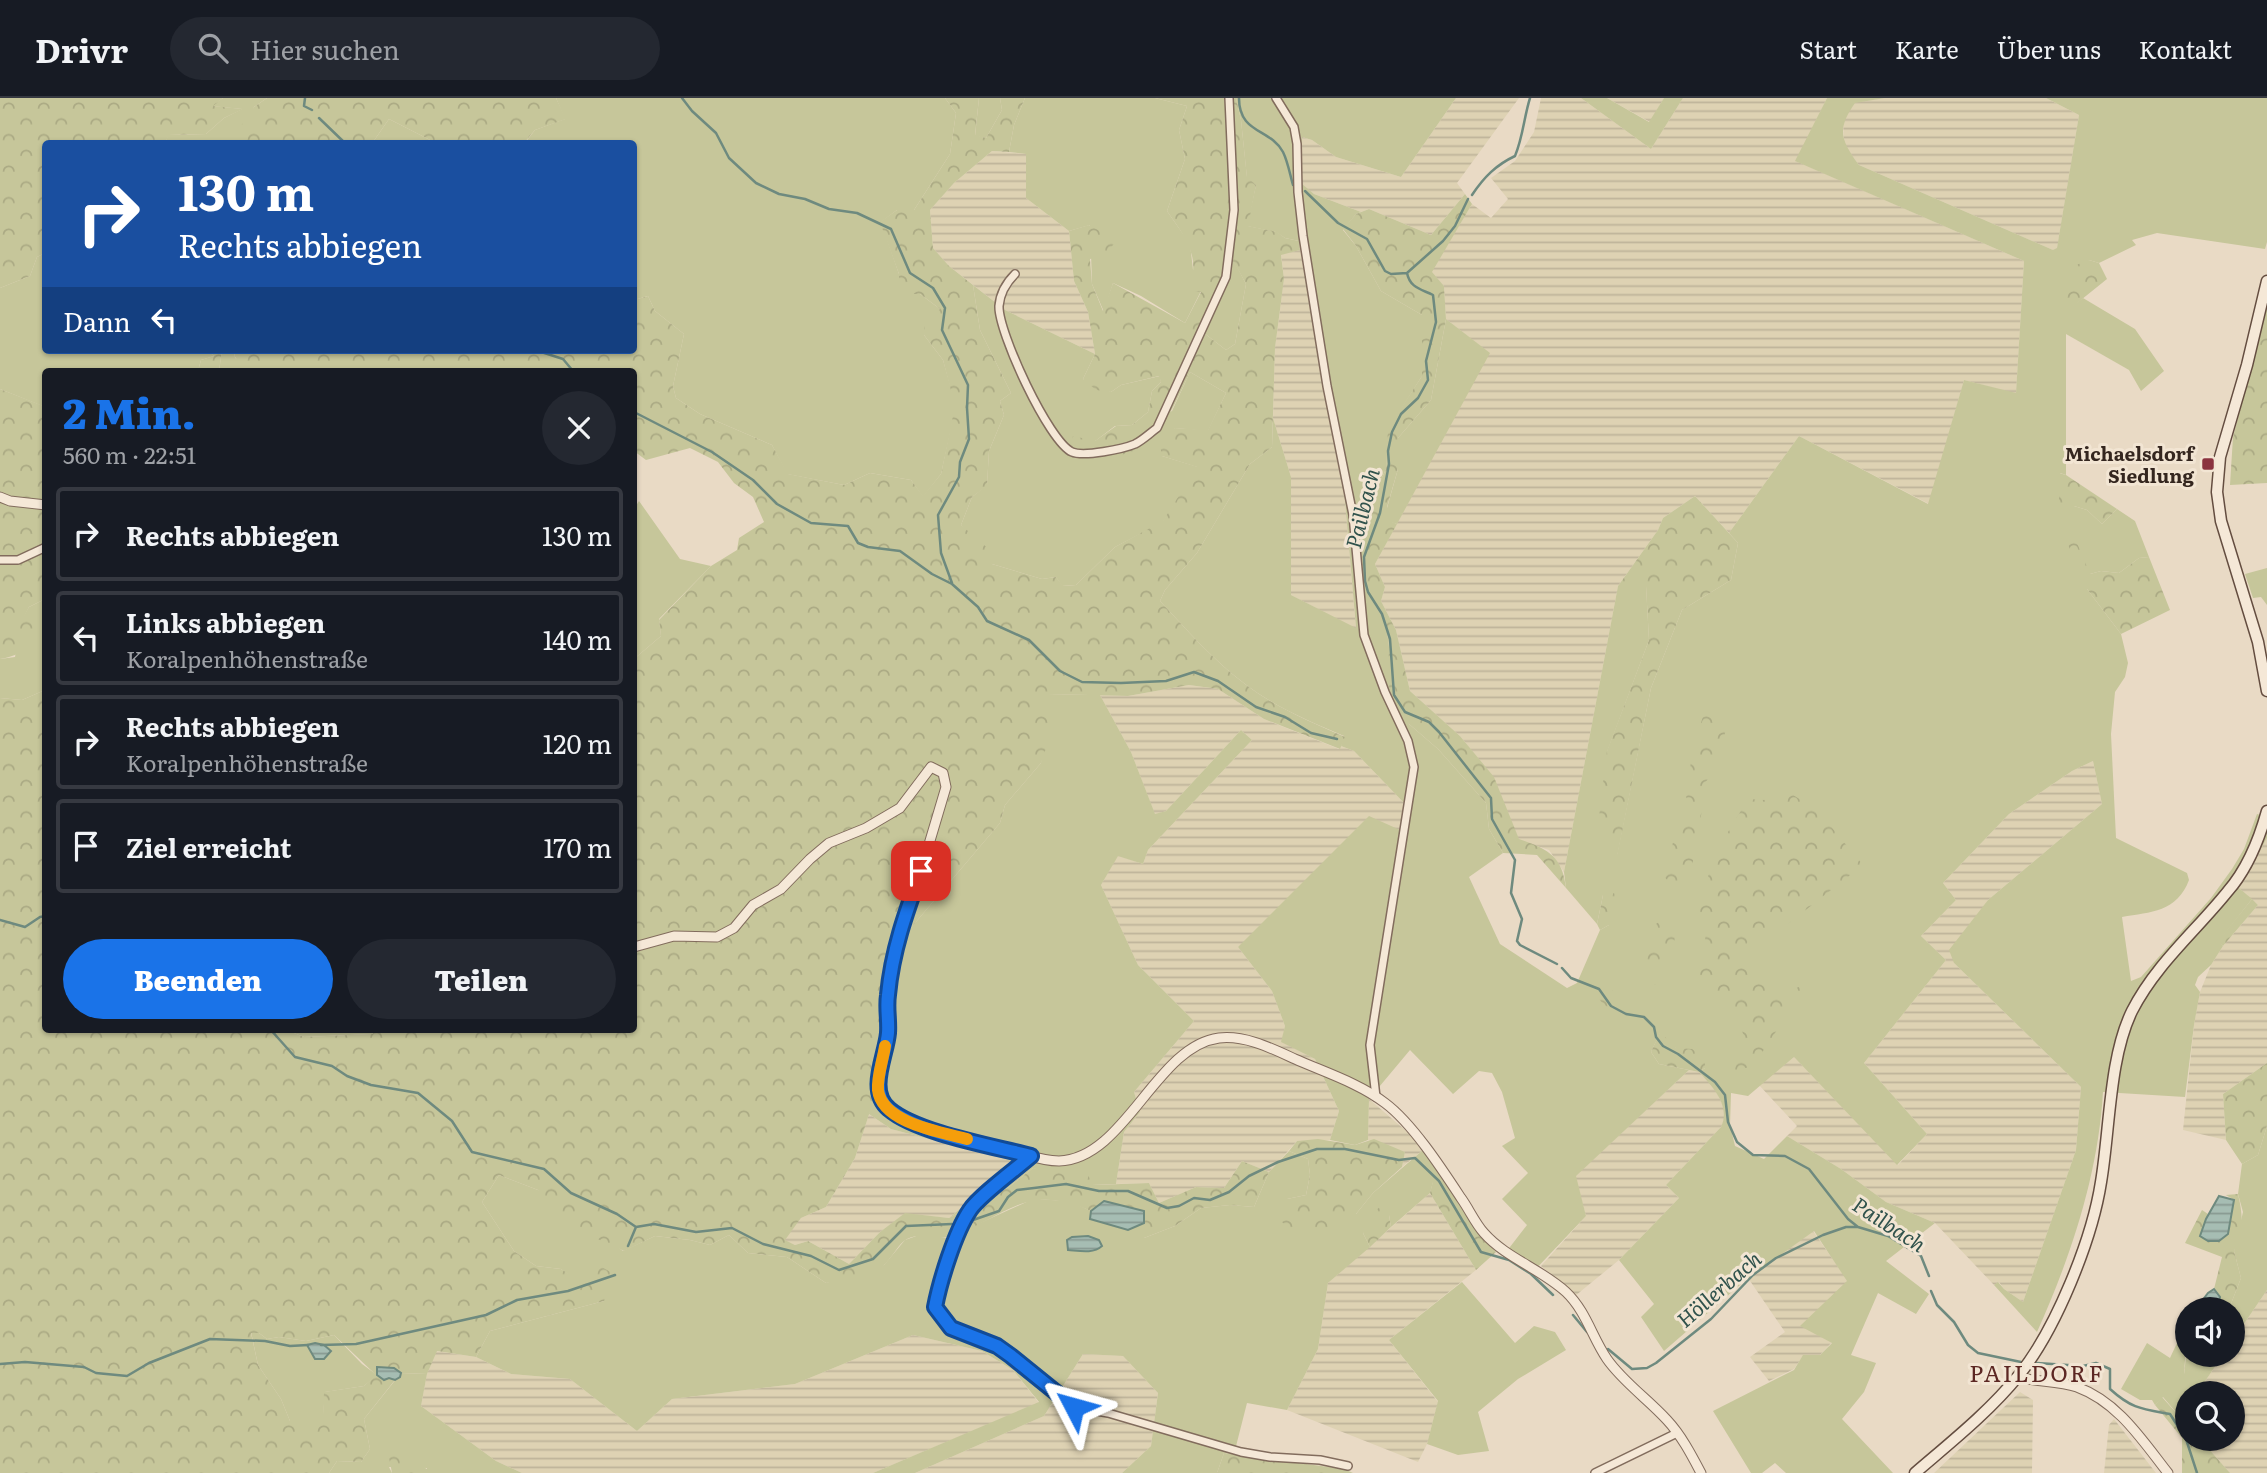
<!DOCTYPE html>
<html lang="de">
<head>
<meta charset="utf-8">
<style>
  body { margin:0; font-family:Literata,serif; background:#242831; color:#f1f3f6; height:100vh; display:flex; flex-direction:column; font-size:26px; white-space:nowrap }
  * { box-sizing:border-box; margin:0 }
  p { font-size:23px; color:#9ea1a6 }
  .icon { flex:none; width:38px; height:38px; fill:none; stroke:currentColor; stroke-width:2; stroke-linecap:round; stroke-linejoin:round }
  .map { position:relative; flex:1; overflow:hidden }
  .drawer { position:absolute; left:42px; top:270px; width:595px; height:665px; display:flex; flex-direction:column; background:#171b24; border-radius:7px; box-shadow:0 2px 5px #0004 }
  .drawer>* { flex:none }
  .top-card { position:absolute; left:42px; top:42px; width:595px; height:214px; border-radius:7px; box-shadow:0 2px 5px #0004; background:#1a4fa0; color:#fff; overflow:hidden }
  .tools { position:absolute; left:2175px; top:1199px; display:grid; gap:14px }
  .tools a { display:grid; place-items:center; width:70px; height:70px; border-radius:50%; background:#171b24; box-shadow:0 2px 5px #0004; font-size:35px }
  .pin { position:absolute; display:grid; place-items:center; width:60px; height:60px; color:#fff; margin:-30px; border-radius:14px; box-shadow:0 4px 10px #0006 }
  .me { position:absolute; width:77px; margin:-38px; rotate:309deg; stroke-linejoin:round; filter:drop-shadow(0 0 5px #0008) }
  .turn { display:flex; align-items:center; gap:24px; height:147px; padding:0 21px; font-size:32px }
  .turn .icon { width:91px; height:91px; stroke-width:2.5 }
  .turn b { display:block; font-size:49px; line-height:60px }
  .then { display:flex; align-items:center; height:66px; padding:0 21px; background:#0003; gap:14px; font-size:26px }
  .round { display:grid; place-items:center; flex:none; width:74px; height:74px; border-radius:37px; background:#242831 }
  .headline { display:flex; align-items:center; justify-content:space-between; height:119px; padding:0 21px }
  h1 { font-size:42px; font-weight:800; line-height:52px; color:#1a73e8 }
  .button { display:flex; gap:14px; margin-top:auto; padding:14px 21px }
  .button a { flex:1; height:80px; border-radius:42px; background:#1a73e8; color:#fff; font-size:28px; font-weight:800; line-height:80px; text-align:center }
  .button a+a { background:#242831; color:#f1f3f6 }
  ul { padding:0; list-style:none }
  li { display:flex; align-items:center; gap:21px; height:94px; margin:0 14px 10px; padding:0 7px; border:4px solid #363941; border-radius:7px }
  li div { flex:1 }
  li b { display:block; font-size:26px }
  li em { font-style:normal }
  header { display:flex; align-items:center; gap:42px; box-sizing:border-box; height:98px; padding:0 35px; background:#171b24; border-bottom:2px solid #363941 }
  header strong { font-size:33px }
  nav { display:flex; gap:38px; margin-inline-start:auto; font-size:24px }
  .search { width:490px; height:63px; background:#242831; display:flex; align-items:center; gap:18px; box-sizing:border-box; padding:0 24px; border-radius:38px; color:#9ea1a6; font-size:26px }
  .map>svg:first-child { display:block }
  .farmland { fill:url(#farmland-rules) }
  .grass { fill:#c6c69a }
  .forest { fill:url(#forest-crowns); fill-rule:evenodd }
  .water { fill:url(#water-rules); stroke:#6e8a7f; stroke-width:2 }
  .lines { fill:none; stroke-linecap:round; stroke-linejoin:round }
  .stream { stroke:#6e8a7f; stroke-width:2.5 }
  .minor-casing { stroke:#826c5d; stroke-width:10 }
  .tertiary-casing { stroke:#826c5d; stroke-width:11 }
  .secondary-casing { stroke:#644d40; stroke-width:13 }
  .minor { stroke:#f5e8d7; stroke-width:7 }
  .tertiary { stroke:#f5e8d7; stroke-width:9 }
  .secondary { stroke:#f5e8d7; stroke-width:10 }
  .route-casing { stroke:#114b97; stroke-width:18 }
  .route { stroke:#1a73e8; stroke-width:12 }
  .slow { stroke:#f59e0b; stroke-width:12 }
  .poi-dot { fill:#8b333f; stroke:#f2e5d3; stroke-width:2.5 }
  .labels { text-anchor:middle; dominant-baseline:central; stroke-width:6; stroke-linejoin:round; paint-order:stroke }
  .poi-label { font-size:19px; font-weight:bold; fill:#34261f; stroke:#f2e5d3; text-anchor:end }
  .water-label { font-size:21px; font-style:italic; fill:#30524c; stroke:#f2e5d3 }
  .quarter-label { font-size:23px; letter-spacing:2px; fill:#5c2723; stroke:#f2e5d3 }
</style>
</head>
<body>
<header>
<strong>Drivr</strong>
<div class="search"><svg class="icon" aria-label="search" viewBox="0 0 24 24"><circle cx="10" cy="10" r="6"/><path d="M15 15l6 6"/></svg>Hier suchen</div>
<nav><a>Start</a><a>Karte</a><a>Über uns</a><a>Kontakt</a></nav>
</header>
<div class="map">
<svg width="2267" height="1375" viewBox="0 0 2267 1375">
  <defs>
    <pattern id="farmland-rules" width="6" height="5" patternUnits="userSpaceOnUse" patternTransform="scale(1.75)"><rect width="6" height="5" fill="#ded2b3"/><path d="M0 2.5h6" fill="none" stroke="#bfb49a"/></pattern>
    <pattern id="forest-crowns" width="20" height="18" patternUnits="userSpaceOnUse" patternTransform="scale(1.75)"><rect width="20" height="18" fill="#c6c69a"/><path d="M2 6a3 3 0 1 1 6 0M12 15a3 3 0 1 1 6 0" fill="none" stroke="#abaa84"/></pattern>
    <pattern id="water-rules" width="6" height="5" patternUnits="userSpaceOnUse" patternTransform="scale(1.75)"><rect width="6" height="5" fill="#a6bdb3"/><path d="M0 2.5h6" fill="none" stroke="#889991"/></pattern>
  </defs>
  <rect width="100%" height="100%" fill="#e9dac5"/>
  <path class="farmland" d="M1456 0H1519L1457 85 1465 96 1431 137 1369 111 1361 114 1314 96 1302 87V39L1312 42 1336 59 1401 79Z
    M1541 0H1581L1651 51 1683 0H1827L1796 63 2024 163 2016 296 1964 282 1929 406 1799 338 1729 435 1695 398 1663 420 1658 432 1618 488 1564 774 1549 752 1519 742 1493 679 1460 638 1410 593 1396 532 1381 503 1385 489 1375 466 1489 255 1446 221 1444 188 1431 174 1472 106 1491 120 1508 101 1491 80 1515 63 1534 34Z
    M1607 0H1664L1650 24Z
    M1885 0H2046L2079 17 2057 151 2053 152 1859 67 1844 47 1843 22 1855 4Z
    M992 53 1026 56V100L1069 133 1074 183 1088 214 1095 256 1005 212 949 168 933 150 930 112 954 85Z
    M1300 152 1344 391 1356 531 1291 497V379L1273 320 1275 250 1284 181 1281 156Z
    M1189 587 1218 591 1264 621 1339 651 1341 648 1354 653 1406 707 1400 732 1238 849 1272 893 1285 928 1282 944 1315 961 1339 1013 1330 1042 1297 1043 1269 1074 1242 1063 1224 1090 1196 1089 1159 1105 1149 1085 1116 1086 1124 1034 1140 1014 1134 994 1194 923 1138 867 1101 787 1118 757 1143 766 1148 752 1252 642 1241 632 1166 713 1155 717 1131 654 1100 597 1128 598Z
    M2093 663 2102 706 1988 802 1954 865 2081 989 2076 1052 2023 1204 2004 1191 1999 1184 1994 1187 1935 1125 1886 1104 1841 1071 1787 1038 1797 1028 1759 987 1794 959 1898 1067 1927 1036 1864 965 1946 862 1921 838 1956 802 1943 785 2009 716 2072 673Z
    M2267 740V965L2223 996 2226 1042 2183 1032 2194 927 2200 894 2211 867 2223 848 2258 807 2239 790Z
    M1689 972 1699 974 1714 989 1724 1009 1725 1022 1721 1029 1666 1087 1679 1100 1619 1162 1575 1198 1541 1168 1586 1118 1575 1078Z
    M1369 1001 1412 1038 1423 1052 1402 1069 1405 1054 1368 1042Z
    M869 1016 891 1031 1012 1063 998 1079 949 1120 905 1116 880 1134 849 1166 808 1143 795 1147 784 1142 801 1120 826 1109 855 1060Z
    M1430 1095 1476 1172 1389 1242 1438 1304 1427 1346 1418 1364 1287 1312 1318 1251 1328 1185Z
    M1813 1133 1848 1183 1832 1244 1820 1257 1803 1258 1794 1271 1769 1283 1750 1259 1785 1234 1748 1180Z
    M2267 1192V1375H2230L2200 1341 2233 1340V1295H2197L2223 1257 2233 1256V1242Z
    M913 1237 982 1253 1013 1272 1039 1305 873 1375H522L496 1363 421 1308 427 1276 436 1253 476 1259 511 1276 570 1281 637 1333 672 1301 795 1286Z
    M1083 1256 1123 1258 1158 1295 1151 1348 1122 1375H915L1044 1318Z
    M2020 1294 2033 1302 2032 1375H1934Z
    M2114 1321 2156 1375H2104L2109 1327Z"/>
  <path class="grass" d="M223 0H267L254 9 241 44 165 46 168 37 206 36 224 20 242 11 211 8Z
    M556 0H945L956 15 950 56 914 112H897L881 124 899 176V196H920L940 211 924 237 943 262 956 308 941 376 923 399 911 382 870 375 844 387 787 376 772 347 700 316 676 300 673 288 684 236 655 213 648 198 634 202V46H524L535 32 565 21Z
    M979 0H1000L1002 12 986 40 975 38Z
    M1025 0H1155L1187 8 1179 32 1185 61 1167 113 1190 146 1194 180 1201 193 1185 225 1141 198 1113 185 1104 214 1092 186 1090 127 1069 133 1026 100V56L1009 54 1014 27Z
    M1236 0H1456L1401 79 1336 59 1312 42 1302 39V86L1314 96 1361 114 1356 116 1343 132 1356 148 1381 193 1422 217V278L1389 330 1386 371 1369 408 1365 489 1386 525 1389 549 1409 626 1438 651 1486 705 1489 731 1503 755 1469 779 1500 846 1567 890 1577 885 1600 832 1609 827 1603 797 1597 826 1566 790 1564 774 1618 488 1646 487 1649 542 1607 654 1617 757 1651 590 1682 512 1731 482 1738 445 1729 435 1799 338 1928 406 1964 282 2016 295 2024 163 1795 63 1827 0H1885L1855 5C1837 31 1840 41 1859 67L2053 152 2057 150 2079 17 2046 0H2267V144L2265 151 2157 135 2132 142 2136 147 2099 165 2089 162 2071 209 2083 200 2135 231 2164 273 2141 293 2129 272 2066 236V377L2060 375 2074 408 2087 412 2102 426 2117 411 2135 423 2149 459 2139 460 2119 475 2101 473 2090 476 2087 491 2121 536 2128 565 2125 579 2115 594 2111 636 2116 740 2187 775 2189 782C2177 814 2151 814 2122 819L2131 883 2141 879 2211 800 2232 771 2244 751 2257 716 2267 719V740L2239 790 2252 801 2219 843 2223 848 2211 867 2198 879 2195 887 2200 894 2194 927 2185 999 2103 994C2098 1078 2071 1158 2037 1234L1994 1187 1998 1184 2004 1191 2023 1204 2076 1052 2081 989 1954 865 1949 852 1988 802 2102 706 2093 663 2072 673 2009 716 1943 785 1956 802 1921 838 1946 862 1864 965 1927 1036 1897 1067 1794 959 1748 998 1731 995 1730 1027 1735 1048 1764 1061 1787 1038 1841 1071 1886 1104 1935 1125 1886 1163 1929 1196 1916 1216 1878 1195 1851 1257 1876 1265 1864 1294 1842 1321 1893 1375H1786L1775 1365 1762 1375H1751L1713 1313 1794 1272 1803 1257H1820L1832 1245 1800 1228 1847 1183 1814 1133 1748 1180 1664 1253 1641 1219 1654 1206 1619 1162 1679 1100 1666 1087 1721 1029C1731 1008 1713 989 1699 974L1705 970 1667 944 1660 935 1651 954 1659 966 1689 972 1576 1078 1586 1118 1532 1175 1503 1158 1527 1127 1502 1101 1528 1075 1502 1048 1515 1040 1502 994 1492 975 1479 973 1453 996 1410 952 1369 1001 1368 1042 1355 1047 1330 1042 1339 1013 1315 961 1281 944 1285 928 1272 893 1238 849 1369 718 1400 732 1406 707 1354 653 1341 648 1344 638C1310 624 1275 609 1245 586 1213 562 1187 532 1160 503L1165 492 1197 455 1250 366 1272 349 1273 320 1291 379V497L1356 530 1344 391 1299 143 1285 140 1276 134 1247 128 1256 87 1247 80 1241 22Z
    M1581 0H1607L1649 24 1664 0H1683L1651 51Z
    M389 21 436 45 375 46 373 44Z
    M45 155 46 252H207L214 258 201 262 198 273H46L45 309 0 291V190L30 178 37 159Z
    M1234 163 1246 186 1235 246 1226 252 1204 235Z
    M973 187 1005 212 1095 256 1083 281 1111 294 1121 287 1160 278 1161 284 1152 293 1148 314 1132 327 1115 328 1094 344 1068 358 1172 313 1190 274 1226 295 1208 333 1175 330 1162 358 1198 369 1163 424 1115 449 1076 487 1062 488 1056 479 1042 481 992 466 961 427 972 399 987 387 989 353 1004 317 1000 303 1011 295 980 232Z
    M1446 221 1490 255 1397 426 1387 423V410L1398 371V340L1431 302Z
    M222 252H234L235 260 262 268 260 273H219Z
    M639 403 680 461 711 468 659 521 661 538 634 561V411Z
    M2267 470V507L2261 499 2253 500 2245 476Z
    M45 501V592L22 602 0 600V561L15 559 22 521 29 509Z
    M1048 596 1100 597 1131 654 1155 716 1166 713 1241 632 1252 642 1148 752 1143 766 1118 758 1101 787 1138 867 1194 923 1134 994 1140 1014 1124 1034 1116 1086 1092 1087 1033 1070 1009 1089 949 1120 998 1079 1012 1063 891 1031 869 1016 887 858 1000 725 1005 707 1041 665Z
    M284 931H378L372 936 304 939Z
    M2267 1028V1192L2233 1242V1211H2229L2241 1180 2234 1153 2243 1114 2238 1096 2242 1066 2258 1057Z
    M1423 1052 1444 1082 1433 1084 1430 1095 1391 1129 1389 1117 1363 1135 1370 1149 1328 1185 1318 1251 1287 1312 1247 1305 1234 1356 1224 1355 1217 1375H1122L1151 1348 1158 1295 1123 1258 1083 1256 1044 1318 915 1375H873L1039 1304 1013 1272 982 1253 913 1237 795 1286 672 1301 637 1333 570 1281 511 1276 476 1259 490 1233 604 1203 561 1171 536 1168 514 1153 482 1104 499 1077 538 1092 623 1153 655 1138 690 1142 710 1147 729 1137 748 1155 787 1159 826 1185 884 1167 905 1142 922 1136 947 1140 1033 1101 1069 1103 1091 1113 1090 1121 1127 1132 1144 1125V1140L1175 1128 1201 1110 1230 1107 1254 1109 1269 1074 1289 1053 1308 1061 1310 1077 1306 1097 1287 1101 1356 1116 1373 1095Z
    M1462 1184 1515 1245 1534 1228 1555 1234 1566 1252 1518 1281 1478 1314 1489 1353 1458 1357 1427 1346 1438 1303 1389 1242Z
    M251 1234 259 1235 267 1241 279 1239 306 1243 334 1237 362 1266 377 1277 364 1288 325 1294 323 1317 311 1324 290 1323 281 1301 258 1267Z
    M2187 1235 2184 1276 2206 1257H2223L2197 1295H2188L2187 1308 2180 1319 2163 1299 2155 1307 2152 1302H2140L2121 1291 2147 1245 2170 1260 2177 1245Z
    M401 1275 427 1276 421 1308 496 1363 522 1375H427V1370L389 1369 392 1375H329L337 1363 361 1364 370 1351 364 1321Z"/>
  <path class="forest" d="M0 0H223L213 8 243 11 224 20 206 36 169 37 165 45 46 46 45 79 42 80 45 155 37 159 30 178 0 190Z
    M267 0H556L566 21 535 32 524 45H436L389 21 373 44 375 45H239L242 26 254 9Z
    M945 0H979L975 37 986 40 1002 12 1000 0H1025L1014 27 1009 54 992 53 954 85 930 112 933 150 949 168 973 187 980 232 1011 295 1000 303 1004 317 989 353 987 388 972 399 961 427 991 453 992 466 1042 481 1056 479 1063 488 1076 487 1115 449 1163 423 1197 369 1162 358 1159 342 1175 330 1208 332 1226 295 1190 274C1158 342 1150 365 1067 359L1073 338 1095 343 1116 328 1132 327 1148 314 1152 293 1161 284 1159 278 1121 287 1111 294 1096 292 1083 281 1095 256 1088 214 1074 183 1069 133 1089 127 1117 142 1104 158 1090 161 1092 186 1103 213 1113 185 1185 225 1201 194H1186C1204 162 1185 139 1167 113L1185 61 1179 32 1187 8 1155 0H1236L1241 22 1247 79 1256 87 1248 128 1277 134 1285 140 1299 143 1300 152 1281 157 1284 181 1275 250 1272 349 1250 366 1197 455 1165 492 1160 503C1187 532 1213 562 1245 586 1275 609 1310 624 1345 639L1340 651 1264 621 1218 591 1189 587 1128 598 1049 596 1055 623 1041 665 1005 707 1000 725 887 858 872 1007 855 1060 826 1109 801 1120 785 1142 795 1147 808 1143 849 1166 880 1134 905 1115 949 1120 1009 1089 1033 1070 1088 1077 1093 1087 1149 1085 1159 1105 1196 1089 1224 1090 1242 1063 1269 1074 1254 1109 1230 1107 1201 1110 1175 1128 1144 1140V1113L1105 1103 1091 1113C1024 1083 1007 1120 950 1138 936 1143 923 1133 907 1141 899 1145 893 1158 886 1165 871 1181 847 1182 826 1185L787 1159 748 1155 729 1137 710 1147 690 1142 655 1138 624 1153 547 1118 538 1092 499 1077 482 1104 514 1153 536 1168 561 1171 578 1182 589 1162 616 1177 604 1203 490 1233 476 1259 437 1253 427 1276 401 1275 394 1270 389 1280 395 1282 364 1321 370 1351 361 1364 337 1363 329 1375H0V600L22 602 45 592 46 931H284L304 939 372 936 378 931H634V561L661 538 659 522 711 468 737 452 739 440 764 424 753 399 734 385 718 364 690 350 646 362 634 353V273H260L261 268 246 272 235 259 234 252H634V202L648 198 655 213 684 236 673 288 676 300 700 316 772 347 788 376 844 387 870 375 911 382 923 398 941 376 955 308 943 262 924 237 925 224 940 211 920 196H899V176L880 124 897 112H914L950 56 956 15ZM1234 164 1246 186 1235 246 1226 252 1204 235ZM251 1235H259L267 1241 279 1239 306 1243 334 1237 376 1277 364 1288 324 1294 323 1316 311 1323H290L281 1301 258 1267Z
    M1465 96 1472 106 1432 174 1444 188 1446 221 1431 302 1398 340V371L1387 409V422L1397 426 1375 466 1385 489 1381 503 1396 532 1410 593 1460 638 1494 679 1519 741C1547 751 1562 757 1566 790L1537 757 1503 755 1489 731 1486 705 1438 651 1409 626 1392 602 1388 583 1389 549 1386 525 1365 489 1360 451 1369 408 1386 371 1388 330 1422 278V217L1381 193 1356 148 1343 131 1356 116 1369 111 1431 137Z
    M2089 162 2099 165 2107 181 2071 210 2062 202 2066 171Z
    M2267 209V385L2230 387 2233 339Z
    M207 252H222L219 273H198L201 262 214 258Z
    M0 291 46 309 45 501 29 509 23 521 42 524C34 546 24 557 0 561Z
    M2059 375 2066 377 2117 411 2102 426 2087 412 2074 408 2064 416 2059 410Z
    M1695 398 1738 445 1731 482 1682 512 1651 590 1617 759 1599 719 1607 653 1649 542 1646 488H1618L1658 432 1663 420Z
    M2069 426 2090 476 2101 473 2119 475 2139 460 2149 459 2170 512 2121 536 2087 491 2069 449 2063 427Z
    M1720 613 1728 623 1715 675 1703 686V706L1691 774 1676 790 1662 777 1685 709 1692 655 1704 615Z
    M1790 695 1818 713 1863 767 1784 829 1750 839 1739 862 1767 876 1781 897 1814 882 1793 908 1753 968 1734 973 1745 940 1737 922 1701 894 1686 877 1705 845 1706 822 1694 811 1725 739 1748 701 1764 702Z
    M1614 795 1621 817 1609 827 1600 832 1597 826 1603 797Z
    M2252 801 2258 807 2223 848 2218 843Z
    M1669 817C1684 841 1667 866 1655 887L1646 864 1653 828Z
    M1598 879 1607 883 1623 911 1618 915C1603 908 1597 901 1591 886Z
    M1660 934 1676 950 1692 951 1705 961V970L1699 974 1659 966 1651 954Z
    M2267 965V1028L2258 1057 2242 1066 2226 1042 2223 996Z
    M1318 1041 1355 1047 1374 1041 1405 1054 1402 1069 1373 1095 1356 1116 1326 1130 1298 1138 1274 1117 1287 1101 1306 1097 1310 1077 1308 1061 1289 1053 1297 1043Z
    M1444 1082 1470 1124 1496 1154 1476 1172 1430 1095 1433 1083Z
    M2238 1096C2243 1117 2244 1134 2234 1153L2241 1180 2229 1211H2217L2220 1199 2214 1191 2222 1159 2185 1145 2202 1112 2208 1116 2206 1121 2230 1117 2234 1102 2226 1097Z
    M1384 1106 1389 1117 1391 1129 1370 1149 1363 1135 1372 1115Z
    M2187 1248 2188 1256 2206 1257 2184 1277Z
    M2162 1299 2187 1327 2188 1340 2200 1341 2230 1375H2182V1340L2155 1307Z
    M387 1349 427 1371V1375H392Z
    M1224 1355 1344 1371 1353 1375H1217Z"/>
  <path class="water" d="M2219 1098 2234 1102 2228 1136 2219 1143H2208L2200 1138 2206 1121Z
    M1104 1103 1144 1113V1125L1128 1132 1090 1121 1091 1113Z
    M1088 1138 1099 1142 1102 1148C1093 1156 1080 1153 1068 1152L1067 1142 1072 1139Z
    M2214 1191 2220 1199 2217 1211H2196L2208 1195Z
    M315 1245 324 1247 331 1253 324 1261H315L307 1247Z
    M377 1269 394 1270 401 1275 400 1279 395 1282 389 1280 384 1282 377 1277Z"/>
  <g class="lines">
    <path class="stream" d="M305 0 304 8 312 12
      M682 0 692 13 716 35 729 60 756 85 779 96 805 101 829 111 857 115 891 131 910 175 933 190 945 210 942 232 968 287 967 310 969 341 960 364 959 379 938 417 941 455 952 485
      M1239 0C1239 36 1270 30 1283 54 1288 64 1290 77 1293 87
      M319 20 346 46
      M1305 93 1338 125 1367 141 1385 173 1391 176 1407 175
      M1472 97C1484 79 1496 67 1515 58 1523 39 1524 19 1530 0
      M1407 175C1410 190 1421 191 1433 197L1436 224 1426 263 1428 282 1418 300 1401 316 1392 334 1388 353 1389 366 1380 415 1364 459 1365 483 1368 494 1382 516 1390 541 1394 597 1405 614 1429 624 1439 634 1491 700 1492 721 1515 762 1511 795 1522 821 1517 843 1520 847 1557 866
      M1407 175 1443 143 1455 128 1468 101
      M535 252 563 261 573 273
      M634 314 712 354 753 382 777 406 811 425 848 428 858 445 868 449 900 453 932 476 952 486 978 509 987 523 1029 542 1060 573 1082 584 1121 585 1166 583 1194 574 1218 583 1256 609 1285 619 1311 635 1337 641
      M0 822 25 829 40 819 46 818
      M1562 870 1571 880 1599 891 1611 908 1626 916 1644 919 1654 929 1656 939 1663 948 1678 956 1715 984 1725 997 1728 1024 1737 1044 1753 1057 1785 1058 1809 1071 1848 1121 1858 1129 1888 1138 1921 1158 1929 1178
      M270 931 295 959 332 968 347 978 371 987 418 995 452 1023 472 1054 544 1071 571 1095 617 1116 636 1129 654 1126 696 1134 732 1130 763 1146 811 1158 839 1172 873 1161 906 1128 952 1126
      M973 1122 999 1113 1008 1099 1017 1092 1034 1090 1066 1086 1099 1093H1128L1167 1110 1179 1108 1194 1100 1210 1102 1229 1094 1249 1078 1278 1064 1317 1051H1345L1399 1062 1415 1060 1439 1083 1481 1154 1509 1162 1531 1176 1553 1197
      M628 1148 636 1129
      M1931 1193 1937 1207 1954 1224 1968 1247 1978 1255 2021 1264
      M1573 1217 1587 1234
      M321 1247 356 1246 486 1217 517 1202 568 1193 615 1177
      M1608 1251 1632 1271 1647 1270 1656 1265 1711 1221 1753 1177 1776 1160 1823 1137 1846 1129H1857
      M2037 1265 2083 1268 2096 1265 2110 1271V1291C2132 1311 2142 1311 2170 1316L2186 1341 2197 1375
      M0 1266 25 1264 84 1269 96 1275 127 1278 149 1265 210 1241 265 1243 290 1248 308 1247"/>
    <defs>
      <path id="minor" d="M1276 0 1294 29 1297 46 1298 94 1303 138 1327 288 1353 417 1364 537 1385 594 1408 643 1414 669 1370 947 1376 999
        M1015 176C1007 184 1000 196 999 208 998 234 1049 344 1072 354 1084 359 1123 351 1135 346 1143 342 1150 335 1157 330L1226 179 1234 112 1229 0
        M0 462H18L46 449
        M1031 1058C1012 1075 991 1090 973 1108 958 1123 939 1188 935 1210L951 1230 997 1248 1074 1309 1108 1315 1241 1354 1270 1359 1320 1362 1348 1368
        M1595 1375 1677 1335"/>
      <path id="tertiary" d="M0 399 10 403 46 407
        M634 849 674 838 717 839 734 830 753 807 781 791 810 761 829 745 866 730 900 710 931 669 943 675 946 689 921 773 896 841 887 899 888 935 878 992 887 1010 908 1024 925 1030C954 1038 983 1046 1012 1053 1027 1057 1043 1063 1059 1063 1125 1061 1156 948 1219 940 1245 937 1271 950 1295 961 1324 974 1359 985 1385 1005 1412 1025 1442 1071 1461 1100 1469 1111 1475 1125 1484 1135 1506 1160 1541 1171 1566 1194 1586 1213 1592 1239 1607 1261 1623 1284 1648 1301 1667 1322 1681 1337 1691 1356 1701 1375
        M2017 1279C2037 1284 2058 1283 2077 1289 2118 1304 2142 1342 2168 1375"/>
      <path id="secondary" d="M2267 183 2247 267 2220 359 2217 394 2221 423 2258 544 2267 593
        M1915 1375C1951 1344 1989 1314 2019 1277 2056 1231 2092 1142 2101 1084 2110 1031 2109 960 2132 913 2156 866 2196 833 2228 793 2248 770 2259 742 2267 713"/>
    </defs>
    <use href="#minor" class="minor-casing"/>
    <use href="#tertiary" class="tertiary-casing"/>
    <use href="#secondary" class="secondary-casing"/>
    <use href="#minor" class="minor"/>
    <use href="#tertiary" class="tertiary"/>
    <use href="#secondary" class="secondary"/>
  </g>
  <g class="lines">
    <defs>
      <path id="route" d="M921 773C906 814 892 853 888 897 886 910 889 922 888 935 886 958 867 993 889 1011 917 1035 993 1048 1031 1058 1016 1071 979 1098 970 1112 955 1134 940 1183 935 1209L951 1230 997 1248 1011 1258 1074 1309"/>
    </defs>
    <use href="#route" class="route-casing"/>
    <use href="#route" class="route"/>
    <path class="slow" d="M885 948C883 962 877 978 878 992 882 1025 941 1034 967 1041"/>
  </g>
  <rect class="poi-dot" x="2201" y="359" width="14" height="14" rx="3.5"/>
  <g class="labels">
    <g class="poi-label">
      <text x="2194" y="355">Michaelsdorf<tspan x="2194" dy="22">Siedlung</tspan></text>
    </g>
    <g class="water-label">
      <text transform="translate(1361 410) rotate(-76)">Pailbach</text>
      <text transform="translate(1890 1125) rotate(33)">Pailbach</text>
      <text transform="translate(1718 1190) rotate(-41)">Höllerbach</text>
    </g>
    <g class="quarter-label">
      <text x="2037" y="1274">PAILDORF</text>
    </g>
  </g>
</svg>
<div class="tools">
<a><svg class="icon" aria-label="sound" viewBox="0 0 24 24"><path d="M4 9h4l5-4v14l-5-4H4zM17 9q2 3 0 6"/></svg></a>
<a><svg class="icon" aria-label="search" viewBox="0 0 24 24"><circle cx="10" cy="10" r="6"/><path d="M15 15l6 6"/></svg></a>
</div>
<div class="pin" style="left:921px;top:773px;background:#d93025"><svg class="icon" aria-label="arrive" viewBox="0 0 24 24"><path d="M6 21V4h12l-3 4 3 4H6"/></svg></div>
<svg class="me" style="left:1074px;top:1309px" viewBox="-20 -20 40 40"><path d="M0-17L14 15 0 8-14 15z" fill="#1a73e8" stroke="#fff" stroke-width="4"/></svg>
<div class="top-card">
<div class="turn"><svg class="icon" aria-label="right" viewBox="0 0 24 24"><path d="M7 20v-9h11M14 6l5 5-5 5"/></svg><div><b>130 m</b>Rechts abbiegen</div></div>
<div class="then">Dann<svg class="icon" aria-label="left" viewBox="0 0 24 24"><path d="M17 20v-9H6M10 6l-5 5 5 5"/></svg></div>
</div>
<section class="drawer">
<div class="headline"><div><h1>2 Min.</h1><p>560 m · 22:51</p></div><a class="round"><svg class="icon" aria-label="close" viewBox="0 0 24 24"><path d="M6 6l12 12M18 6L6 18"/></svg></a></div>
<ul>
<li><svg class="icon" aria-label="right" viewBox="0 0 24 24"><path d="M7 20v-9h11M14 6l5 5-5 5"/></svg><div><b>Rechts abbiegen</b></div><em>130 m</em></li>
<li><svg class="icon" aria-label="left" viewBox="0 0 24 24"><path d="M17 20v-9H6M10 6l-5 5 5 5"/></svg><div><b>Links abbiegen</b><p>Koralpenhöhenstraße</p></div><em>140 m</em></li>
<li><svg class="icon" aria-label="right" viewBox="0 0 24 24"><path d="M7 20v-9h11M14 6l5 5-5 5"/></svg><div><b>Rechts abbiegen</b><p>Koralpenhöhenstraße</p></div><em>120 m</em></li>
<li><svg class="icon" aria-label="arrive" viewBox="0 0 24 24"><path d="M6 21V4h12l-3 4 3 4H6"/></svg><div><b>Ziel erreicht</b></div><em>170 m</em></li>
</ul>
<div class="button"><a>Beenden</a><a>Teilen</a></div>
</section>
</div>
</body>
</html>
